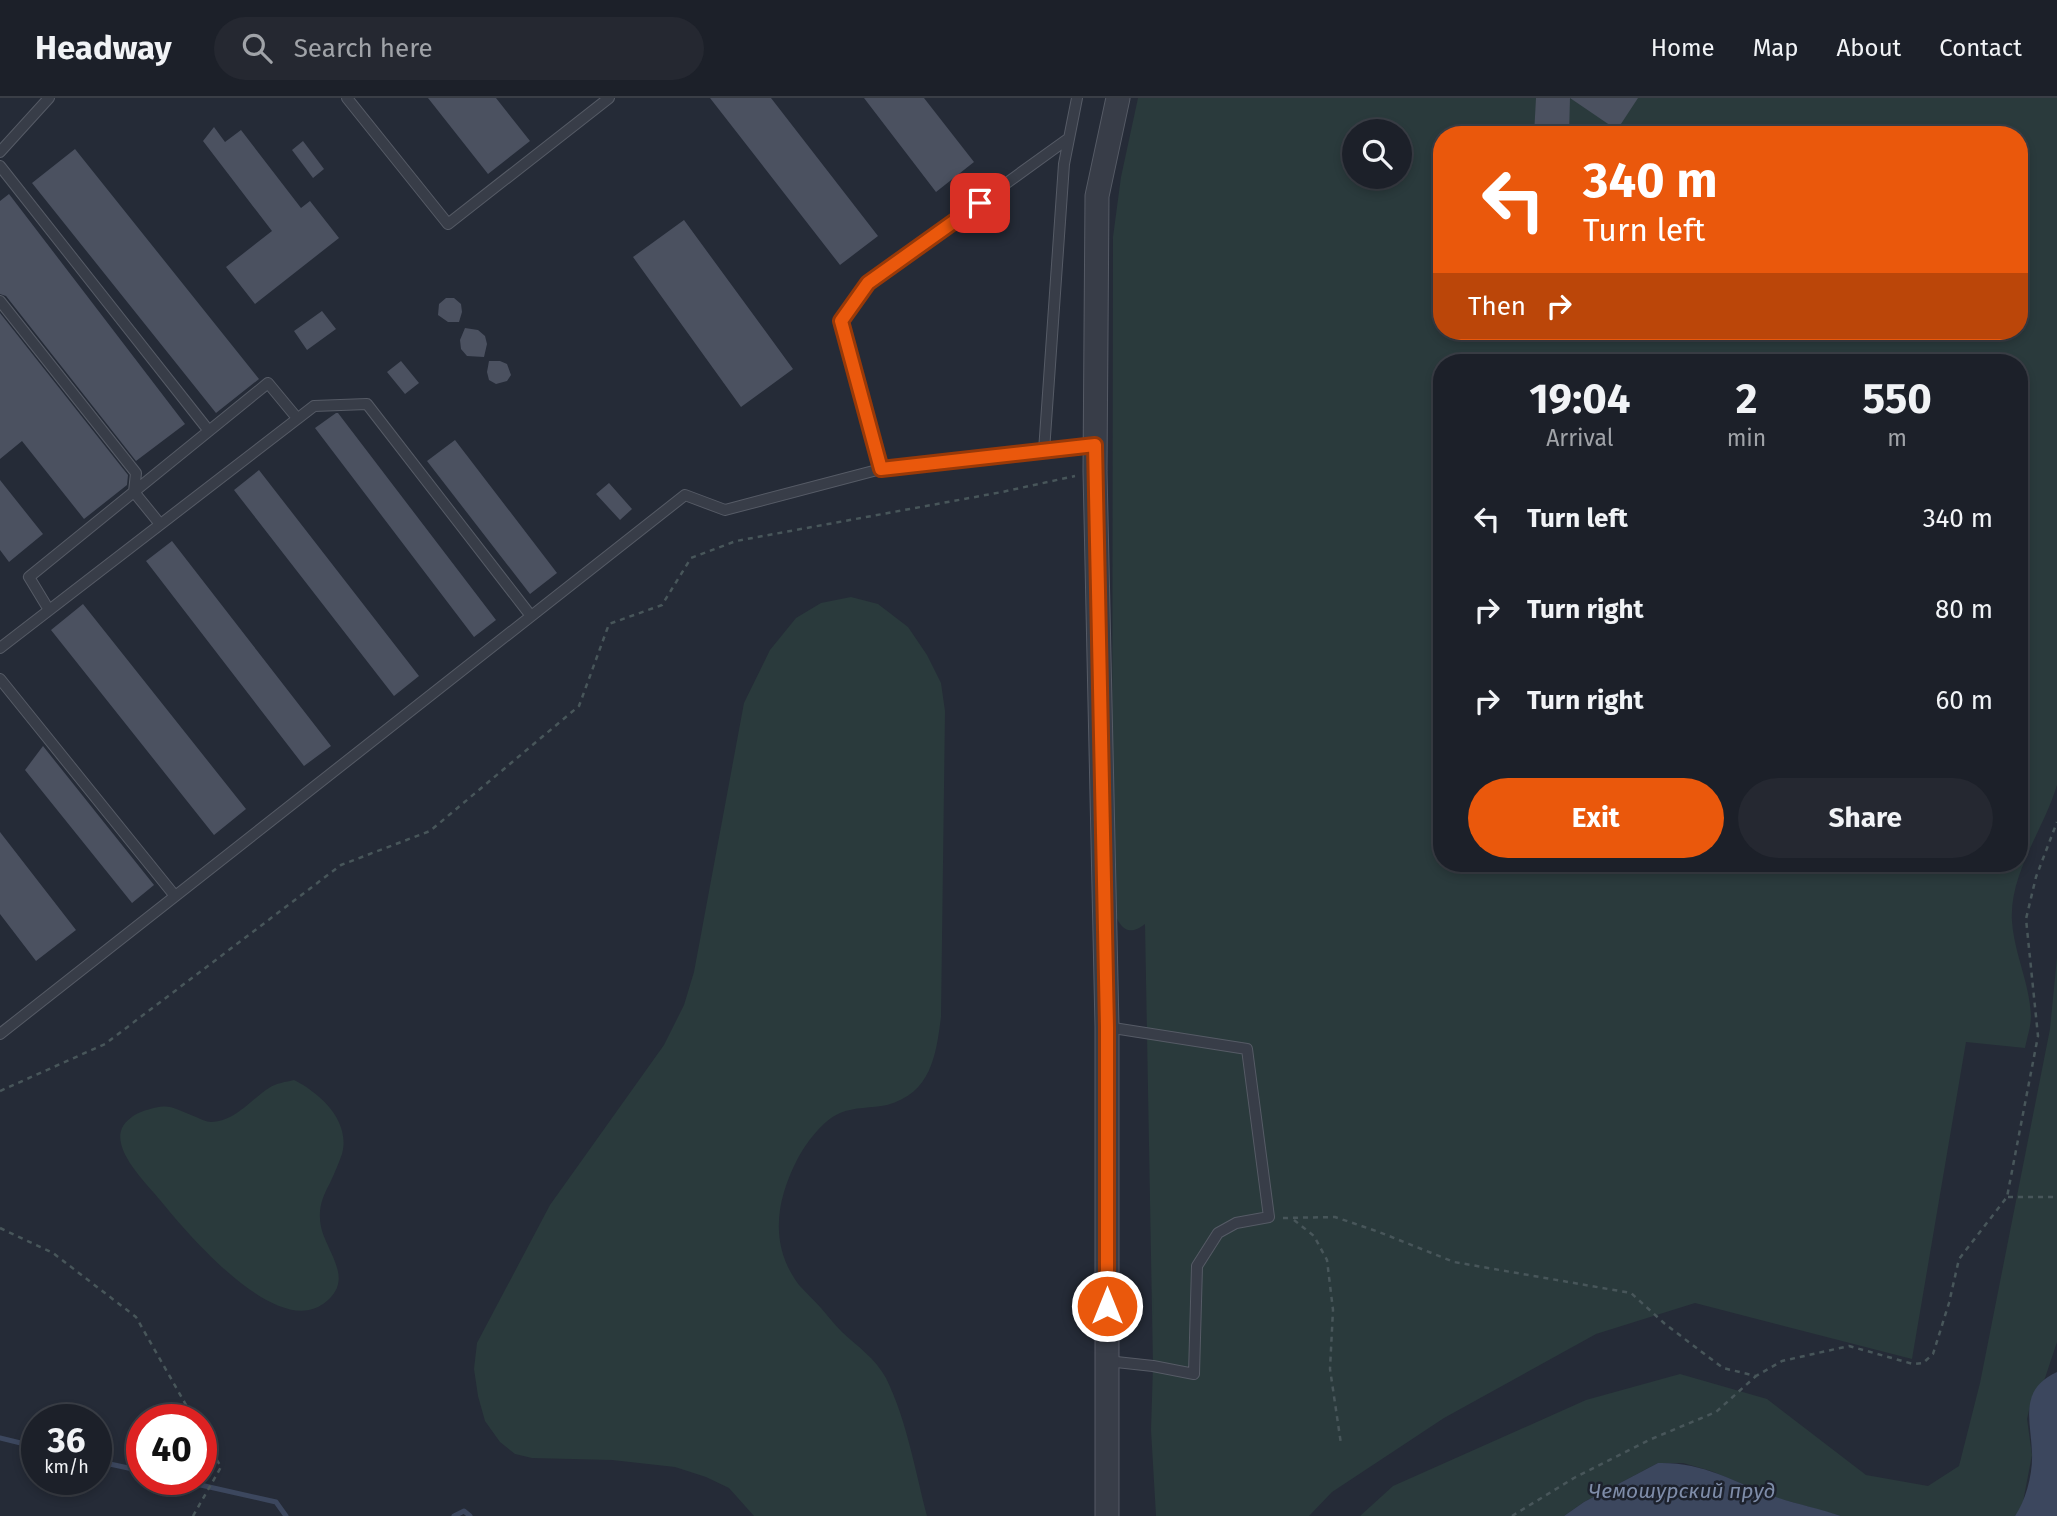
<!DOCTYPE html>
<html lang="en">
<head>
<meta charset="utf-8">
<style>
  body { margin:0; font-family:"Fira Sans",sans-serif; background:#252831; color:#f1f3f6; height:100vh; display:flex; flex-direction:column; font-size:26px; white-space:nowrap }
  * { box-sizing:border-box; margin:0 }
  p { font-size:23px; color:#a0a3a8 }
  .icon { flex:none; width:38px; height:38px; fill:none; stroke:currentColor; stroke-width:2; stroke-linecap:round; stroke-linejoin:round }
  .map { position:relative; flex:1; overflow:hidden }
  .sheet { position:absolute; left:1433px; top:256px; width:595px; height:518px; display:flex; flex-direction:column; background:#1c2029; border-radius:28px; box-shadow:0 4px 10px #0003,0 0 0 2px #3a3e46 }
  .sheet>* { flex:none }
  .guide { position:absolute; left:1433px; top:28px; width:595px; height:214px; border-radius:28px; box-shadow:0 4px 10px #0003,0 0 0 2px #3a3e46; background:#ea580c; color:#fff; overflow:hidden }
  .tools { position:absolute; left:1342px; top:21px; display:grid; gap:14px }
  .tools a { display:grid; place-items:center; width:70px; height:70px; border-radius:50%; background:#1c2029; box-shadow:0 4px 10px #0003,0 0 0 2px #3a3e46; font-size:35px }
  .speed { position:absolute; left:21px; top:1306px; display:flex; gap:14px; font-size:35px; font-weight:700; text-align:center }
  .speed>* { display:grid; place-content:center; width:91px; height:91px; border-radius:50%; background:#1c2029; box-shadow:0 4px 10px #0003,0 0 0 2px #3a3e46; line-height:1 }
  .speed small { font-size:18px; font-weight:400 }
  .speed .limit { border:10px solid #d22; background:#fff; color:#111 }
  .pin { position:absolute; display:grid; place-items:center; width:60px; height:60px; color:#fff; margin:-30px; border-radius:14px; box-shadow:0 4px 10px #0006 }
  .me { position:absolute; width:77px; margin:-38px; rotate:0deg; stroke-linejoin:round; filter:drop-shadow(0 0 5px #0008) }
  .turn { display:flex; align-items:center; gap:24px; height:147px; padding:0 35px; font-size:32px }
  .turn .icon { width:91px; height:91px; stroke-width:2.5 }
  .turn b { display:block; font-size:49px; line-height:60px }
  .then { display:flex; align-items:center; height:66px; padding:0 35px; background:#0003; gap:14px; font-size:26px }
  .eta { display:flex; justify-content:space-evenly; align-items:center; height:119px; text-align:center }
  .eta b { font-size:42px; font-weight:700; line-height:49px }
  .button { display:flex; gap:14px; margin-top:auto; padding:14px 35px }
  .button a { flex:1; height:80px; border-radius:42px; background:#ea580c; color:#fff; font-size:28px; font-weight:700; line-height:80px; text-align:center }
  .button a+a { background:#252831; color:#f1f3f6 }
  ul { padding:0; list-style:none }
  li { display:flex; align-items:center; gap:21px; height:91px; padding:0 35px }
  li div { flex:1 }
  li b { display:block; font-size:26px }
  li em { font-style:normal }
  header { display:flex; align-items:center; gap:42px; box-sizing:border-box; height:98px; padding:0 35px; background:#1c2029; border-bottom:2px solid #3a3e46 }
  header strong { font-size:33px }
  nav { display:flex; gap:38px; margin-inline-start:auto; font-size:24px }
  .search { width:490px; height:63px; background:#252831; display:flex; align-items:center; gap:18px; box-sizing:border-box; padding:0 24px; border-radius:38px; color:#a0a3a8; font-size:26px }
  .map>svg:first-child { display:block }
  .green { fill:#2a3a3c; fill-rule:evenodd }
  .water { fill:#3c475e }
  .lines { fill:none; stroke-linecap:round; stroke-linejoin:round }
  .stream { stroke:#3c475e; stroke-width:5 }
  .building { fill:#4b5160 }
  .service-casing { stroke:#565b66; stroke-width:12 }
  .tertiary-casing { stroke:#565b66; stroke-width:25 }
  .path { stroke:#48565a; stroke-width:2.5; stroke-dasharray:5 5; stroke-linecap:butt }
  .service { stroke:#383d48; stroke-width:10 }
  .tertiary { stroke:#383d48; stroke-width:23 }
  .route-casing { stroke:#983908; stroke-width:18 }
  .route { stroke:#ea580c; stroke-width:12 }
  .labels { text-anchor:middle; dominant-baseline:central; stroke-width:5; stroke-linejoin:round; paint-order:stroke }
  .water-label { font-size:21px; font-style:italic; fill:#7e8ca8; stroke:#1d222d }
</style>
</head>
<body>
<header>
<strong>Headway</strong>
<div class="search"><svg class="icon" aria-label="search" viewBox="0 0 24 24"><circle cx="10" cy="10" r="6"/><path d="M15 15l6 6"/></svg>Search here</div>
<nav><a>Home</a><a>Map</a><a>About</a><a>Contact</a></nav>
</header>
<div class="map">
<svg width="2057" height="1418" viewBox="0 0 2057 1418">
  <rect width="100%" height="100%" fill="#252b37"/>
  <path class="green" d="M1138 0H2057V687C2044 731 2009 776 2012 823 2014 855 2030 886 2031 918 2031 928 2027 940 2025 950L1966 944 1912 1261 1695 1205 1596 1236 1444 1320 1332 1394 1309 1418H1156L1151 1332 1153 1268 1145 826C1126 841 1118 827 1112 807L1113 139 1121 79ZM1354 33H1400V79H1354ZM1442 37H2020V233H1442ZM1442 264H2020V765H1442Z
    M851 499 878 506 908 529 927 557 941 585 945 613 941 919C936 958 931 995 887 1007 872 1010 854 1009 840 1015 822 1023 806 1045 797 1062 776 1103 769 1147 799 1187 806 1195 814 1202 821 1210 828 1218 835 1227 842 1234 858 1249 875 1260 886 1280 907 1323 915 1372 927 1418H754L729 1390 706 1379 675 1369 612 1362 532 1360 515 1356 500 1344 485 1323 478 1298 474 1271 477 1245 550 1107 664 947 684 907 694 874 744 605 770 552 796 520 821 505Z
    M2057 859V1244L2045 1280 2032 1299 2027 1321 2032 1357 2022 1409 2015 1418H1841L1774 1399 1711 1373 1683 1365H1658L1584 1404 1564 1418H1360L1393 1388 1586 1302 1680 1276 1767 1301 1866 1377 1928 1388 1959 1368 1980 1285 2050 931Z
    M294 982C320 995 351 1023 342 1056 339 1065 334 1076 330 1085 324 1096 319 1107 320 1120 320 1150 360 1180 323 1206 275 1240 186 1134 160 1102 147 1086 112 1053 122 1030 125 1023 135 1016 141 1014 170 1004 170 1009 196 1019 201 1021 206 1024 211 1024 236 1023 250 1002 269 990 276 985 286 984 294 982Z"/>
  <path class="water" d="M2057 1274V1418H2015C2026 1402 2033 1375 2032 1355 2031 1322 2018 1292 2057 1274Z
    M1658 1365C1703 1364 1732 1383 1773 1398 1795 1406 1818 1410 1841 1418H1564L1584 1404Z"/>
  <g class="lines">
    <path class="stream" d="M0 1340 37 1349
      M96 1363 142 1373
      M174 1381 276 1404 286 1418
      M454 1418 464 1413 470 1418"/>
  </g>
  <path class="building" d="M428 0H496L530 43 488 76Z
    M710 0H771L878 138 840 167Z
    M864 0H924L974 64 936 94Z
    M1536 0H1638L1617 32 1570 0 1569 37H1534Z
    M214 29 225 44 241 32 301 110 310 103 339 140 255 206 226 169 272 133 203 43Z
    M303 43 324 71 313 80 292 52Z
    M75 51 259 281 216 315 32 85Z
    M9 96 185 326 136 363 6 198 0 196V103Z
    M684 122 793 271 741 309 633 159Z
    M446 200H454L461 206 462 214 459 224H448L438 217 439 206Z
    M322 213 336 231 307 252 294 233Z
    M0 215 128 377 127 387 84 421 22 343 0 361Z
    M465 230 478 232 485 238 487 246 484 259 467 258 461 251 460 242Z
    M401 263 419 285 405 296 387 274Z
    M489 263H500L507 266 511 277 507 283 496 286 489 282 487 274Z
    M336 315H338L496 522 474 539 315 330Z
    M455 342 557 475 530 496 427 363Z
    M259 372 419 578 394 598 234 392Z
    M0 382 43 436 9 464 0 452Z
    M609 385 632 411 620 422 596 396Z
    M172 443 331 648 304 668 146 463Z
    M83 506 246 711 214 737 51 532Z
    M43 648 154 787 132 805 25 672Z
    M0 734 76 832 36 863 0 816Z"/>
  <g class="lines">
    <defs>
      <path id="service" d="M347 0 448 126 609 0
        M0 54 49 0
        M0 68 209 333
        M0 203 136 375 134 394 160 426
        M1044 353 1064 66 1077 0
        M881 371 840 223 868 185 1069 40
        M49 512 29 479 268 285 297 320
        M0 550 314 308 367 306 531 518
        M0 581 175 798
        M0 936 685 397 725 412 881 371 1095 347
        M1107 1263 1153 1268 1194 1276 1197 1168 1218 1135 1236 1125 1269 1119 1247 951 1107 929"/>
      <path id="tertiary" d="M1107 1418V929L1095 373 1097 98 1118 0"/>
    </defs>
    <use href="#service" class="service-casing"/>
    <use href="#tertiary" class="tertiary-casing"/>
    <path class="path" d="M0 993 105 946 341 767 430 733 579 608 609 526 662 507 691 460 736 443 1002 394 1075 378
      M2008 1099H2057
      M1283 1120 1335 1119 1379 1134 1454 1164 1631 1195 1665 1226 1723 1270 1756 1278 1782 1263 1849 1248 1913 1266 1923 1265 1933 1256 1949 1205 1959 1161 2007 1099 2038 938 2026 821 2036 779 2057 724
      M1294 1122 1314 1138 1327 1162 1333 1212 1330 1271 1341 1346
      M0 1130 53 1155 136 1219 194 1321
      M193 1418 221 1369 201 1334
      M1512 1418 1574 1380 1649 1342 1716 1314 1756 1278"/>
    <use href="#service" class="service"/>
    <use href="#tertiary" class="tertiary"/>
  </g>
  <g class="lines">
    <defs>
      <path id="route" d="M980 105 868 185 841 223 881 371 1095 347 1107 929V1208"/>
    </defs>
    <use href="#route" class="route-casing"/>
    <use href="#route" class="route"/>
  </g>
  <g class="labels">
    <g class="water-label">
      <text x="1682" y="1393">Чемошурский пруд</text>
    </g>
  </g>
</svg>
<div class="tools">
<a><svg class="icon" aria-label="search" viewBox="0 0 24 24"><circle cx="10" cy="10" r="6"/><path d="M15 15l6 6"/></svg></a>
</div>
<div class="speed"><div>36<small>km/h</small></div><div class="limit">40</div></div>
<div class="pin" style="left:980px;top:105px;background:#d93025"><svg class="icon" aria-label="arrive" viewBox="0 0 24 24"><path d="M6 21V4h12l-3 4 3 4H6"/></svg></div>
<svg class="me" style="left:1107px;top:1208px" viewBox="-20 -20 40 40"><circle r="17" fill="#ea580c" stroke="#fff" stroke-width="3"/><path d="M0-11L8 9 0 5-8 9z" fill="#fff"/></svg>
<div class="guide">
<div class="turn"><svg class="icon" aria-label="left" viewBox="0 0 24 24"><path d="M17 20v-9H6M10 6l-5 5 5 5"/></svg><div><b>340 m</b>Turn left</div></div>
<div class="then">Then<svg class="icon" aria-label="right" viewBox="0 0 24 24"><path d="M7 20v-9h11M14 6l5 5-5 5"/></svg></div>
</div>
<section class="sheet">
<div class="eta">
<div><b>19:04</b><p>Arrival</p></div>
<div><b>2</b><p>min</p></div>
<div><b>550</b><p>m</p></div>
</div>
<ul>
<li><svg class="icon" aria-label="left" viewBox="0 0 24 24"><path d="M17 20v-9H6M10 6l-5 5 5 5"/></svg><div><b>Turn left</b></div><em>340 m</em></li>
<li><svg class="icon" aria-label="right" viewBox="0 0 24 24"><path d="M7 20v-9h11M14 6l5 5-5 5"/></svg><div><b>Turn right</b></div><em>80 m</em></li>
<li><svg class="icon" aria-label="right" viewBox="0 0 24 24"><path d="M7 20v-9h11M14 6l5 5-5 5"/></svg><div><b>Turn right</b></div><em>60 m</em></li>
</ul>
<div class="button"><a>Exit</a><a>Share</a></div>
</section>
</div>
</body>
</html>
